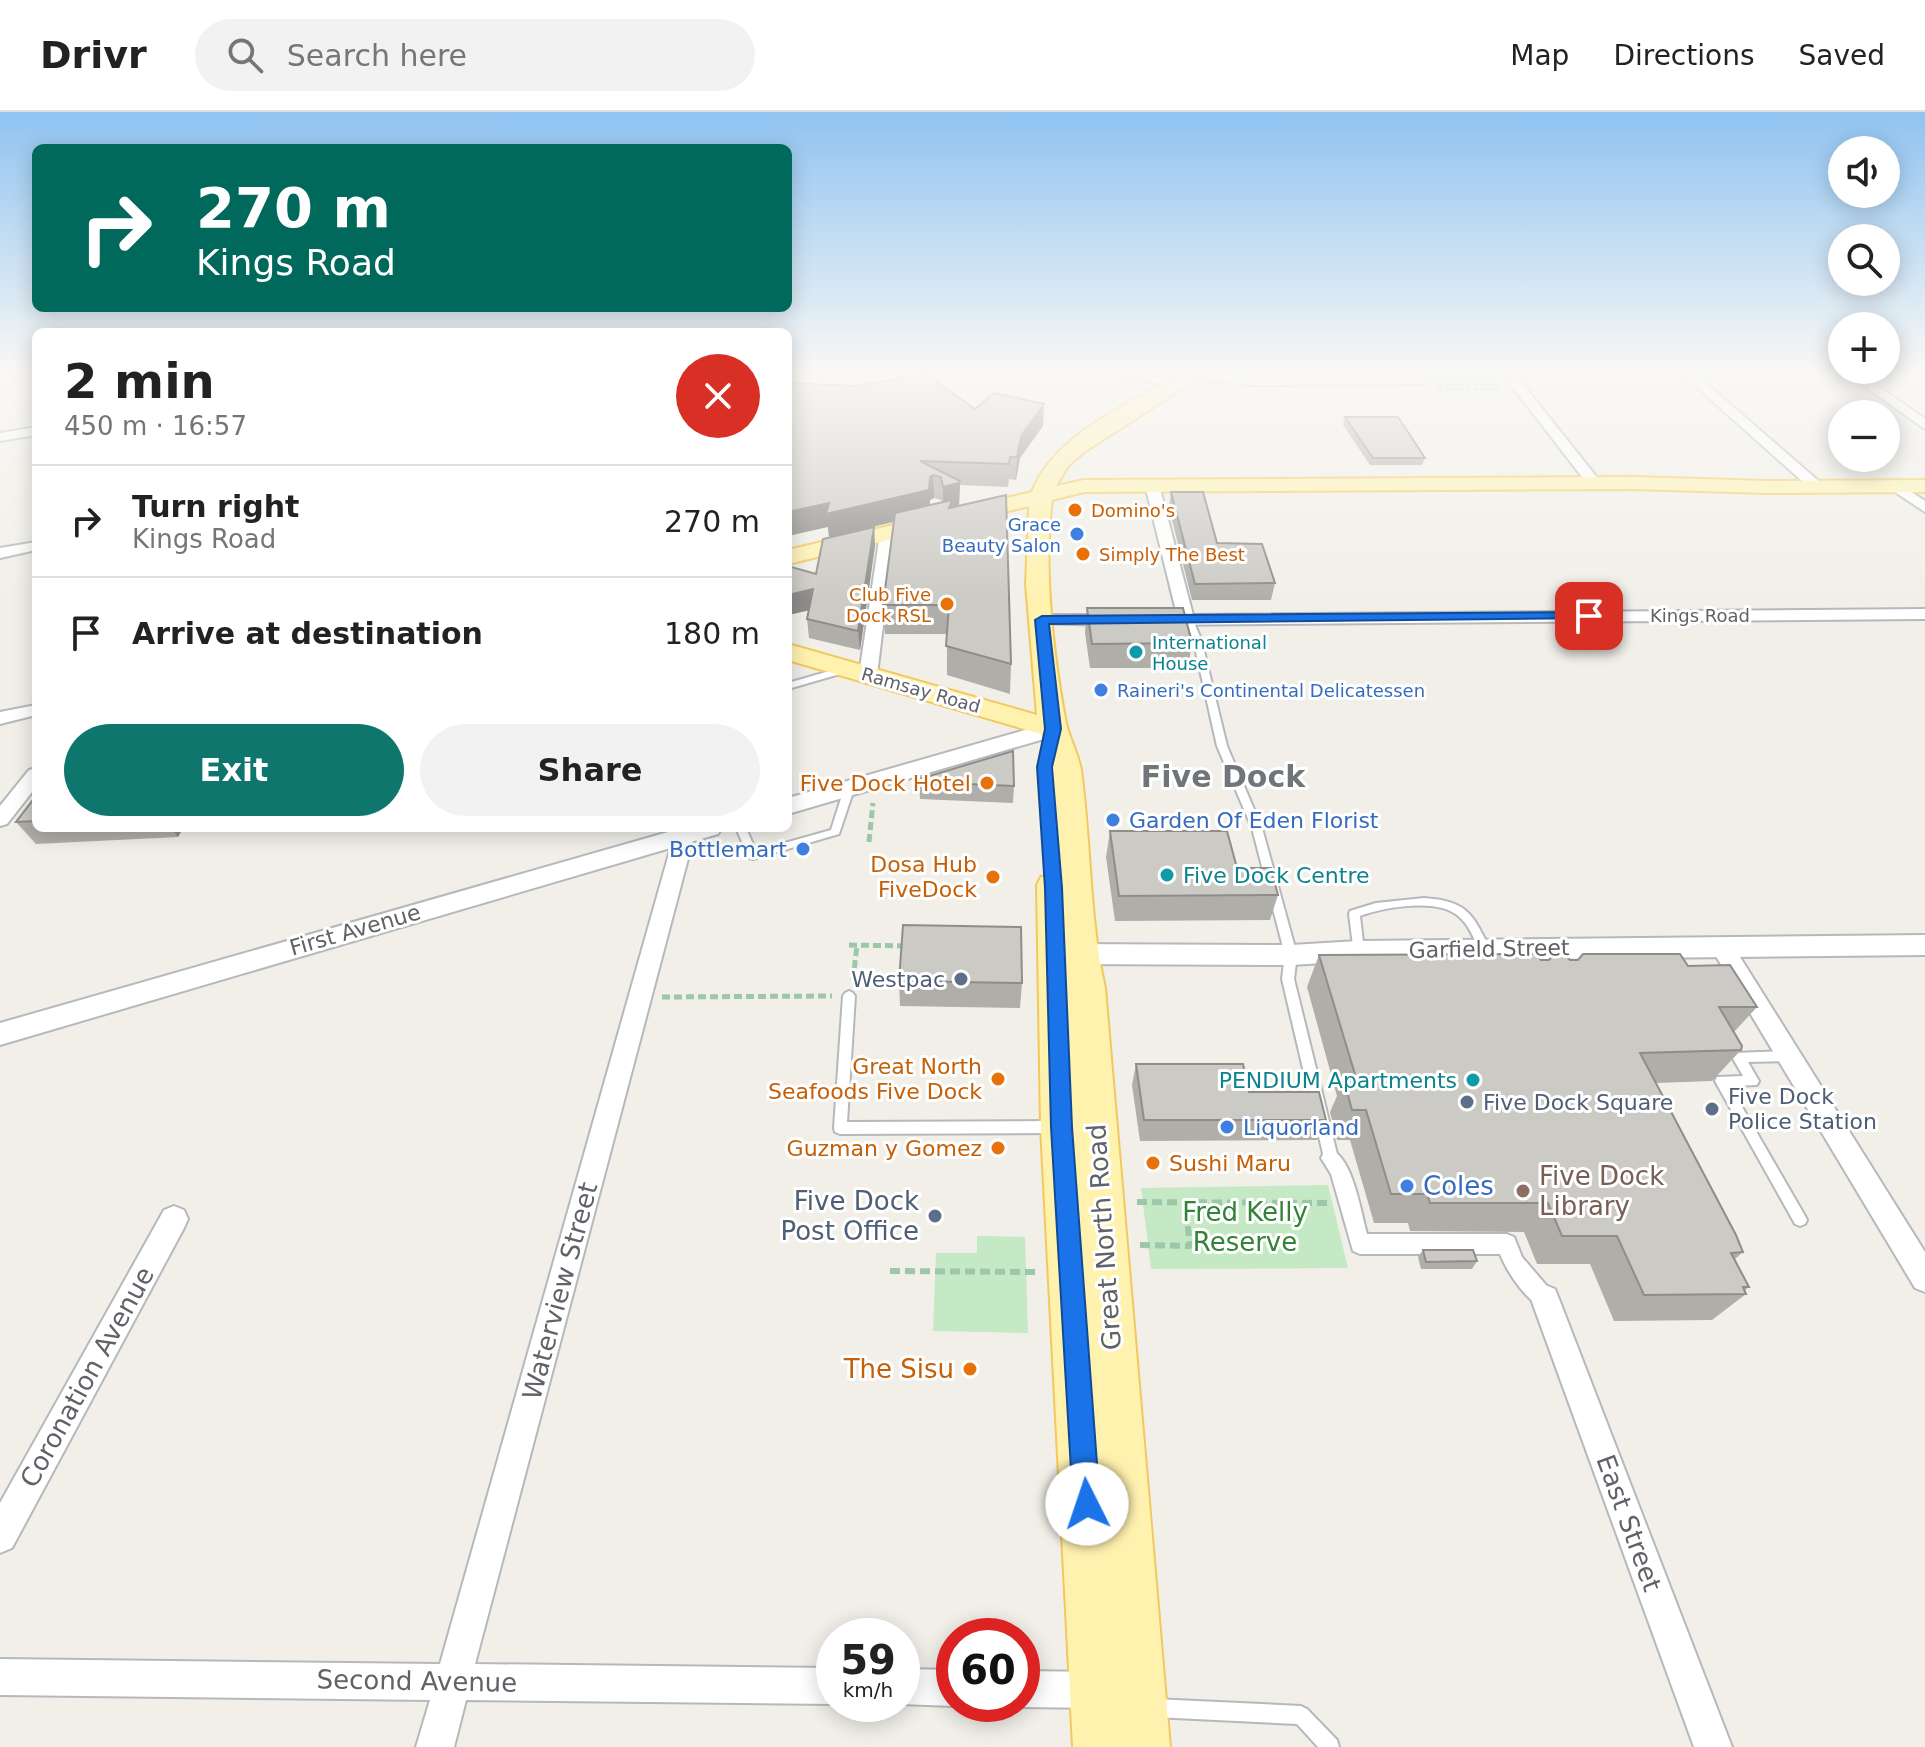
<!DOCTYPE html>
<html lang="en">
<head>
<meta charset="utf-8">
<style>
  body { margin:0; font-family:"DejaVu Sans",sans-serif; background:#f2f2f2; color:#222; height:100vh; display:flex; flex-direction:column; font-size:30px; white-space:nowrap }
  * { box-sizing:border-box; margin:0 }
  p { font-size:26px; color:#767676 }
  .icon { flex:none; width:44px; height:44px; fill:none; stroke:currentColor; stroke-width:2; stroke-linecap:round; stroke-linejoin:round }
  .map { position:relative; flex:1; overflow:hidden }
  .sheet { position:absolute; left:32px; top:216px; width:760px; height:504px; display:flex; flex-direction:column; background:#fff; border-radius:12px; box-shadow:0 4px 20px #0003 }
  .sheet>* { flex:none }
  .guide { position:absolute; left:32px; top:32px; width:760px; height:168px; border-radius:12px; box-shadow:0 4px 20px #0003; background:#00695c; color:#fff; overflow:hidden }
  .fabs { position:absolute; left:1828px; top:24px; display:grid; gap:16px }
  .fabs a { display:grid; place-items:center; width:72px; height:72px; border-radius:50%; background:#fff; box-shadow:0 4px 20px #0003; font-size:40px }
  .speed { position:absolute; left:816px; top:1506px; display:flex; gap:16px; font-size:40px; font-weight:700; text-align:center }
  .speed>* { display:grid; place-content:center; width:104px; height:104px; border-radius:50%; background:#fff; box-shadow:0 4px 20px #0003; line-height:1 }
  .speed small { font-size:20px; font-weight:400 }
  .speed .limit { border:12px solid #d22; background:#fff; color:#111 }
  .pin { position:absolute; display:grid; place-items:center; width:68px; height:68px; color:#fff; margin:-34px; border-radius:16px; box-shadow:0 4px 12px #0006 }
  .me { position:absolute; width:88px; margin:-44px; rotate:356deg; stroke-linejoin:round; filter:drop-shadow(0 0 6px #0008) }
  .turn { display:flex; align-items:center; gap:28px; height:168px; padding:0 32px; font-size:36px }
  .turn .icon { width:104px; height:104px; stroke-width:2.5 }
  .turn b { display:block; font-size:56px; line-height:68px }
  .round { display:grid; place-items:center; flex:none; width:84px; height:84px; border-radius:42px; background:#f2f2f2 }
  .head { display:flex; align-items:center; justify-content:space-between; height:136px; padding:0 32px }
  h1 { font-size:48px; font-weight:600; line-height:60px }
  .action { display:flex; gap:16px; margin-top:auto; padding:16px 32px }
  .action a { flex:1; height:92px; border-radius:48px; background:#0f766e; color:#fff; font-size:32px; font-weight:600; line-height:92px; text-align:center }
  .action a+a { background:#f2f2f2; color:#222 }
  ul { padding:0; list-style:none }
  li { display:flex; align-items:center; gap:24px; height:112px; padding:0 32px; border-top:2px solid #e0e0e0 }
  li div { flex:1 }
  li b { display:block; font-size:30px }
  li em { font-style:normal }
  header { display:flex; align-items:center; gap:48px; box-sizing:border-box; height:112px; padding:0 40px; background:#fff; border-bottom:2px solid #e0e0e0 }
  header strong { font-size:38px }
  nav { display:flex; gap:44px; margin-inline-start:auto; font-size:28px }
  .search { width:560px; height:72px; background:#f2f2f2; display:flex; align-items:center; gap:20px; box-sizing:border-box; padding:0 28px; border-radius:44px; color:#767676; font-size:30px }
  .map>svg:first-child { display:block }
  .green { fill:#c5e8c5 }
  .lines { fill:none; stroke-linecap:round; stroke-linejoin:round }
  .service-casing { stroke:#b5b8bc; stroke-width:4 }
  .pedestrian-casing { stroke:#b5b8bc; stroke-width:4 }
  .minor-casing { stroke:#b5b8bc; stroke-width:4 }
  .tertiary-casing { stroke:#b5b8bc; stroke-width:4 }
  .primary-casing { stroke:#f2c960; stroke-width:4 }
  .path-far2 { stroke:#9cc7a9; stroke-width:3; stroke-dasharray:5 2; stroke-linecap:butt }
  .path-far1 { stroke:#9cc7a9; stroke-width:5; stroke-dasharray:8 4; stroke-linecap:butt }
  .path { stroke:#9cc7a9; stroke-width:6; stroke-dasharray:10 5; stroke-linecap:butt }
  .service { fill:#fff; fill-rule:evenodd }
  .pedestrian { fill:#fff; fill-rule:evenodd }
  .minor { fill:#fff; fill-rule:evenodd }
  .tertiary { fill:#fff; fill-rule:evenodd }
  .primary { fill:#fff2af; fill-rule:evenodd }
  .wall { fill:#afaea9; fill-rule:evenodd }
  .shaded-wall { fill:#8f8d8a }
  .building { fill:#cccac5; stroke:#8f8d8a; stroke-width:2 }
  .route { fill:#1a73e8; stroke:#114b97; stroke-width:2 }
  .food-dot { fill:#e8710a; stroke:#fff; stroke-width:3 }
  .shop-dot { fill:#3f7fe0; stroke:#fff; stroke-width:3 }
  .culture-dot { fill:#0f9aa8; stroke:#fff; stroke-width:3 }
  .service-dot { fill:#5c6f8a; stroke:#fff; stroke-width:3 }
  .education-dot { fill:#8d6e63; stroke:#fff; stroke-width:3 }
  .labels { text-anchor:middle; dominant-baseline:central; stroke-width:6; stroke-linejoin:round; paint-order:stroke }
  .far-food-label { font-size:18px; fill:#c56008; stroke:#fff; text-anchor:start }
  .far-shop-label { font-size:18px; fill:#366cbe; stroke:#fff; text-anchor:end }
  .far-street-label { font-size:18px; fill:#5f6368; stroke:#fff }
  .far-culture-label { font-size:18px; fill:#0d838f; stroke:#fff; text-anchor:start }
  .food-label { font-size:22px; fill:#c56008; stroke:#fff; text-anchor:end }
  .shop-label { font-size:22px; fill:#366cbe; stroke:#fff; text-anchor:start }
  .culture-label { font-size:22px; fill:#0d838f; stroke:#fff; text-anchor:start }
  .street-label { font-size:22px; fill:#5f6368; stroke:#fff }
  .service-label { font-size:22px; fill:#4e5e75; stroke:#fff; text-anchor:start }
  .near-education-label { font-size:26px; fill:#785e54; stroke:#fff; text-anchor:start }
  .near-shop-label { font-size:26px; fill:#366cbe; stroke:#fff; text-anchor:start }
  .near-service-label { font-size:26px; fill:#4e5e75; stroke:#fff; text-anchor:end }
  .near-park-label { font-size:26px; fill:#348238; stroke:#fff }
  .near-street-label { font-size:26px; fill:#5f6368; stroke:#fff }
  .near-food-label { font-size:26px; fill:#c56008; stroke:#fff; text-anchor:end }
  .district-label { font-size:30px; font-weight:bold; fill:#70757a; stroke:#fff }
</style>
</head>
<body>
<header>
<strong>Drivr</strong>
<div class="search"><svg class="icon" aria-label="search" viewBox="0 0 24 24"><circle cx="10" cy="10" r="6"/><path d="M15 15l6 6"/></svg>Search here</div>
<nav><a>Map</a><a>Directions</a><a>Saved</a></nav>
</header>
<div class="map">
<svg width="1925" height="1635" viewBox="0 0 1925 1635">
  <rect width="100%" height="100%" fill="#f1efe8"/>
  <path class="green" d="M1428 262H1487L1496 274 1440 275 1436 267Z
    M1328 1073 1348 1156 1151 1157 1141 1076Z
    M977 1124 1025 1125 1028 1221 933 1219 936 1141H977Z"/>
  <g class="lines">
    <defs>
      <path id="service" d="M1186 506H1192L1201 527 1227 634 1262 716 1297 843 1294 867 1338 1046 1336 1050 1331 1052 1326 1050 1324 1046 1282 867 1285 843 1252 716 1217 634 1193 527 1185 508Z
        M847 554 851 557 850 559 788 577V571Z
        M849 674 854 677 839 722 753 747 749 746 736 716H746L756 739 831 718 844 677Z
        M1424 786C1467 789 1472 801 1490 837L1488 840H1480C1474 827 1469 812 1457 803 1437 786 1383 795 1360 804L1364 839 1362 842H1354L1349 802 1350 799 1376 791Z
        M849 879 853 881 855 884 847 1010 1053 1009 1058 1011 1059 1015 1058 1019 1053 1021 840 1022 835 1020 834 1016 843 884 845 881Z
        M1788 939 1792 940 1794 944 1792 948 1788 949 1748 950 1759 969 1757 973 1730 974 1805 1104 1807 1108 1805 1112 1800 1114 1795 1112 1715 969 1717 965 1743 964 1732 945 1734 941Z
        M1154 1587 1301 1594 1307 1597 1337 1628 1339 1635H1318L1297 1612 1154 1605 1148 1602 1145 1596 1148 1590Z"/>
      <path id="pedestrian" d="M1331 1038C1353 1046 1361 1101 1367 1122H1507L1514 1125 1522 1145 1552 1180 1555 1187 1552 1194 1545 1197C1526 1189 1507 1160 1500 1142H1360L1353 1139 1331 1062 1321 1046 1324 1040Z"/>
      <path id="minor" d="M910 260H923L905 275 885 281 879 277Z
        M1101 260H1128L1186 272 1180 276Z
        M1191 260 1251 265 1421 264 1427 268 1421 272 1251 273 1187 266V262Z
        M1501 260H1513L1599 368V374H1589Z
        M1680 260H1693L1822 372V378H1812Z
        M1844 260H1858L1925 307V317Z
        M36 315V323L0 329V321Z
        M1152 369 1159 373 1193 503 1925 497V507L1155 513 1147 508 1149 505 1177 503 1145 373Z
        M1897 371 1925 389V400L1892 378V372Z
        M887 418 894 422 877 563 868 568 859 563 880 422Z
        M36 430V438L0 446V436Z
        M1042 503H1113L1121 508 1113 513 1036 511 1034 508Z
        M36 593V603L0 612V600Z
        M36 656V675L7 712 0 714V694L29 658Z
        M684 717 694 724 475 1552 834 1556V1592L466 1588 454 1635H416L430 1588 0 1583V1547L440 1552 674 724Z
        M1722 827 1730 829 1925 1140V1180L1915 1176 1714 841 1711 835 1714 829Z
        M174 1094 184 1098 188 1107 184 1116 12 1436 0 1441V1391L164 1098Z
        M1545 1173 1555 1177 1559 1187 1732 1635H1694L1531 1187 1535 1177Z
        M902 1557 954 1558V1592H959L954 1594 900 1592H902Z
        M1022 1559 1099 1560 1112 1565 1117 1578 1112 1591 1099 1596 1022 1595 1015 1592H1022Z"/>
      <path id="tertiary" d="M1053 610 1064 617 1061 622 788 702V686Z
        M682 716H722L718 722 0 933V911Z
        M1925 823V843L1358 849 1291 853 1065 852 1056 849 1052 842 1056 835 1065 832 1291 833 1358 829Z"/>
      <path id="primary" d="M1186 260H1208L1084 340 1068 354 1056 374 1084 368 1632 365 1768 369 1925 368V380L1768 381 1632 377 1084 380 1052 388C1043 453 1053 542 1065 606 1068 624 1078 641 1081 658 1091 731 1089 805 1105 876L1170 1635H1073L1041 1015 1037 773 1041 765 1058 763 1051 655 1041 622 788 548V532L1037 603 1026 472 1029 394 788 452V438L1032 380C1056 319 1133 291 1186 260Z"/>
    </defs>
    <use href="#service" class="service-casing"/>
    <use href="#pedestrian" class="pedestrian-casing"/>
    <use href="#minor" class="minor-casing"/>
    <use href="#tertiary" class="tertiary-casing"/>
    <use href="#primary" class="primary-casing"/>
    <path class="path-far2" d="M1438 277H1499"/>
    <path class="path-far1" d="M869 730 873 691
      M849 833 908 834
      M853 868 857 833
      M662 885 832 884"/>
    <path class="path" d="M1137 1090 1327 1091
      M1140 1133 1190 1134 1185 1090
      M890 1159 1036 1160"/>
    <use href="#service" class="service"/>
    <use href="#pedestrian" class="pedestrian"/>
    <use href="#minor" class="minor"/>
    <use href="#tertiary" class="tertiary"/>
    <use href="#primary" class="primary"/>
  </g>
  <path class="wall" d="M975 297 1043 314 1020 346 1016 368 1009 367 1008 375 960 373 959 393 1011 552 1010 582 947 563V522H885L883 493 894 410 829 425 828 415ZM934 386 941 388 942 390 930 393V388Z
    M1345 305 1425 346 1422 353H1370L1343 313Z
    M1171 380 1217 431 1275 471 1271 488H1192L1169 396Z
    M874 415 875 434 860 538 809 526 807 507 809 498 788 503V454L816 462Z
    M1087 496 1192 531 1188 556H1090L1085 521Z
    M919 667 1014 674 1013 691 920 687Z
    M36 684V716H183L178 725 36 732 16 710Z
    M1110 719 1237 756 1278 783 1270 808 1115 809 1106 745Z
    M1319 843 1570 848 1688 854 1757 895 1734 920 1741 938 1712 969 1656 971 1743 1140 1735 1147 1749 1175 1745 1178 1746 1182 1712 1208 1614 1209 1590 1152H1537L1524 1120 1410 1119 1408 1111H1374L1350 1028H1337L1330 1000 1337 984 1307 875Z
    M899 869 1022 871 1020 896 900 894Z
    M1136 952 1326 1008 1317 1028 1140 1029 1132 973Z
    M1423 1138 1477 1149 1472 1157H1421L1418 1145Z"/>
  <path class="shaded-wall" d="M1044 292 1043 314 1020 346 1016 368 1017 345 1021 324Z
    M933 363 934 386 930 388V401L829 425 828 415 788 424V400L930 365Z
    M960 369 959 394 943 398V375Z
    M874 415 875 434 860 538 858 519Z
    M813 477 815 497 788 503V483Z
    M171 716H183L178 725Z"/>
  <path class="building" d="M926 262 975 297 994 281 1044 292 1021 324 1017 345H1010L1009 352 920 349 960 369 959 371 943 375 941 365 933 363 930 365 929 378 826 402 829 391 788 400V271L857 274Z
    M1345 305H1398L1425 346H1373Z
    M1171 380H1203L1217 431 1262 432 1275 471 1195 472Z
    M1006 383 1011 552 946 534 949 493H883L895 401 952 388 949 396Z
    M874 415 858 519 807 507 813 477 788 483V454L816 462 823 427Z
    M1087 496H1183L1192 531 1092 532Z
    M1013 639 1014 674 919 670V667Z
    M36 684V709L16 710Z
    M1110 719H1227L1237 756H1271L1278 783 1119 784Z
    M903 813 1021 815 1022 871 899 869Z
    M1536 842 1541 848H1549L1554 842H1564L1570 848H1578L1583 842H1680L1688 854 1730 853 1757 895H1719L1742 934 1741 938 1640 941 1736 1123 1743 1140 1731 1141 1749 1175H1743L1746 1182 1644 1183 1617 1124H1562L1548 1091H1430L1427 1082H1391L1366 998H1352L1344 969H1357L1319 843Z
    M1136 952H1243L1249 980H1319L1326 1008H1144Z
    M1423 1138H1473L1477 1149 1426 1150Z"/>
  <linearGradient id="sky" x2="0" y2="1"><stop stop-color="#8fc3f1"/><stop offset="0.53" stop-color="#f9f8f5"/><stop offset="1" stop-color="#f9f8f5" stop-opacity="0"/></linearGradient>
  <rect width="1925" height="489" fill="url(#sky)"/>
  <path class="route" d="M1589 500 1593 501V506L1049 512 1061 617 1052 655 1062 776 1072 1015 1100 1392 1096 1402 1087 1406 1077 1402 1073 1392 1051 1015 1045 776 1037 655 1045 617 1035 508 1042 504Z"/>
  <g class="food-dot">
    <circle cx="1075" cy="398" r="8"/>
    <circle cx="1083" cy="442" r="8"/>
    <circle cx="947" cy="492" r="8"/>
    <circle cx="987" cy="671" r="8"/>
    <circle cx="993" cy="765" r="8"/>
    <circle cx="998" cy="967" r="8"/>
    <circle cx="998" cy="1036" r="8"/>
    <circle cx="1153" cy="1051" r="8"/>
    <circle cx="970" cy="1257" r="8"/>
  </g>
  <g class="shop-dot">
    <circle cx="1077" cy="422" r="8"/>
    <circle cx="1101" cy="578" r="8"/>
    <circle cx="1113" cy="708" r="8"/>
    <circle cx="803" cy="737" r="8"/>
    <circle cx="1227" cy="1015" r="8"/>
    <circle cx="1407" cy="1074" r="8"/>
  </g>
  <g class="culture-dot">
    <circle cx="1136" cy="540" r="8"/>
    <circle cx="1167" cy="763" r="8"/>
    <circle cx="1473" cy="968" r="8"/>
  </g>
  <g class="service-dot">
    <circle cx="961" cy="867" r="8"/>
    <circle cx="1467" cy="990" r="8"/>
    <circle cx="1712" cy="997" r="8"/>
    <circle cx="935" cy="1104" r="8"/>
  </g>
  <circle class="education-dot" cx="1523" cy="1079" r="8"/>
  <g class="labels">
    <g class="far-food-label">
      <text x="1091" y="398">Domino's</text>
      <text x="1099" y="442">Simply The Best</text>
      <text x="931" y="482" text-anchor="end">Club Five<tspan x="931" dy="21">Dock RSL</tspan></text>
    </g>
    <g class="far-shop-label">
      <text x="1061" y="412">Grace<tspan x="1061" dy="21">Beauty Salon</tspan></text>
      <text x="1117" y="578" text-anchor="start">Raineri's Continental Delicatessen</text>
    </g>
    <g class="far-street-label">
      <text x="1700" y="503">Kings Road</text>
      <text transform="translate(921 578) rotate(16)">Ramsay Road</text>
    </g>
    <g class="far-culture-label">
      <text x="1152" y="530">International<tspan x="1152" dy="21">House</tspan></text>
    </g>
    <g class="food-label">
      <text x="971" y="671">Five Dock Hotel</text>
      <text x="977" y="752">Dosa Hub<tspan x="977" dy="25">FiveDock</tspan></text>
      <text x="982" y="954">Great North<tspan x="982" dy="25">Seafoods Five Dock</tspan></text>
      <text x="982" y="1036">Guzman y Gomez</text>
      <text x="1169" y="1051" text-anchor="start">Sushi Maru</text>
    </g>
    <g class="shop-label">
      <text x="1129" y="708">Garden Of Eden Florist</text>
      <text x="787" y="737" text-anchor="end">Bottlemart</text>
      <text x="1243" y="1015">Liquorland</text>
    </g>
    <g class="culture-label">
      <text x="1183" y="763">Five Dock Centre</text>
      <text x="1457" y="968" text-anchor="end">PENDIUM Apartments</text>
    </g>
    <g class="street-label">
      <text transform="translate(355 818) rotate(-16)">First Avenue</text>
      <text transform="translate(1489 837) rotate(-1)">Garfield Street</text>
    </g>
    <g class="service-label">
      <text x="945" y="867" text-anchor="end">Westpac</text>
      <text x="1728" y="984">Five Dock<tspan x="1728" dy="25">Police Station</tspan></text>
      <text x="1483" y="990">Five Dock Square</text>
    </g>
    <g class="near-education-label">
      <text x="1539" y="1064">Five Dock<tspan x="1539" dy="30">Library</tspan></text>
    </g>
    <g class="near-shop-label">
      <text x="1423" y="1074">Coles</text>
    </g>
    <g class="near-service-label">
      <text x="919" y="1089">Five Dock<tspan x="919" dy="30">Post Office</tspan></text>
    </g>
    <g class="near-park-label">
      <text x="1245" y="1100">Fred Kelly<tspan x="1245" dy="30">Reserve</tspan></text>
    </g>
    <g class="near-street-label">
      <text transform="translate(1104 1125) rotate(-94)">Great North Road</text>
      <text transform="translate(560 1179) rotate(-75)">Waterview Street</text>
      <text transform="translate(87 1265) rotate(-61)">Coronation Avenue</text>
      <text transform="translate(1629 1411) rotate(70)">East Street</text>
      <text transform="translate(417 1569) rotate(1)">Second Avenue</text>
    </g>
    <g class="near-food-label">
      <text x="954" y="1257">The Sisu</text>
    </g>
    <g class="district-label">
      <text x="1223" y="664">Five Dock</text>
    </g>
  </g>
</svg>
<div class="fabs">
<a><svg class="icon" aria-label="sound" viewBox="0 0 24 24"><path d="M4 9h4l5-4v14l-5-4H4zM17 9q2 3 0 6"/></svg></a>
<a><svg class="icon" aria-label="search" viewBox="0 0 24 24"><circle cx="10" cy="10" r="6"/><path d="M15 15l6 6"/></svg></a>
<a>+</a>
<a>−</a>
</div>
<div class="speed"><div>59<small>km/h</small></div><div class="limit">60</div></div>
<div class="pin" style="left:1589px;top:504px;background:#d93025"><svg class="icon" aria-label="arrive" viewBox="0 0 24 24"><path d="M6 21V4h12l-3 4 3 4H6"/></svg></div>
<svg class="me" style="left:1087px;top:1392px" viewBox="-20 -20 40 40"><circle r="19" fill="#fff"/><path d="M0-13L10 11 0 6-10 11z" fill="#1a73e8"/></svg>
<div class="guide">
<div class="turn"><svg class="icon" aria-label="right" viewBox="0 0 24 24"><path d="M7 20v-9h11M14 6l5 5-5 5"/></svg><div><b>270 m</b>Kings Road</div></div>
</div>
<section class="sheet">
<div class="head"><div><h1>2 min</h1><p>450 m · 16:57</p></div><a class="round" style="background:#d93025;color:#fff"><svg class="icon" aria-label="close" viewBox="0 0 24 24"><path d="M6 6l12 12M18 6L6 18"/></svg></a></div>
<ul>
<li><svg class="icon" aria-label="right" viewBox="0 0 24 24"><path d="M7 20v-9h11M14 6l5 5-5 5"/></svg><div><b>Turn right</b><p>Kings Road</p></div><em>270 m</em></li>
<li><svg class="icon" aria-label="arrive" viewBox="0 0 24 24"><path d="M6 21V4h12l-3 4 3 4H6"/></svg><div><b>Arrive at destination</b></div><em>180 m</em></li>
</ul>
<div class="action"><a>Exit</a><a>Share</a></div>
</section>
</div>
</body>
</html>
